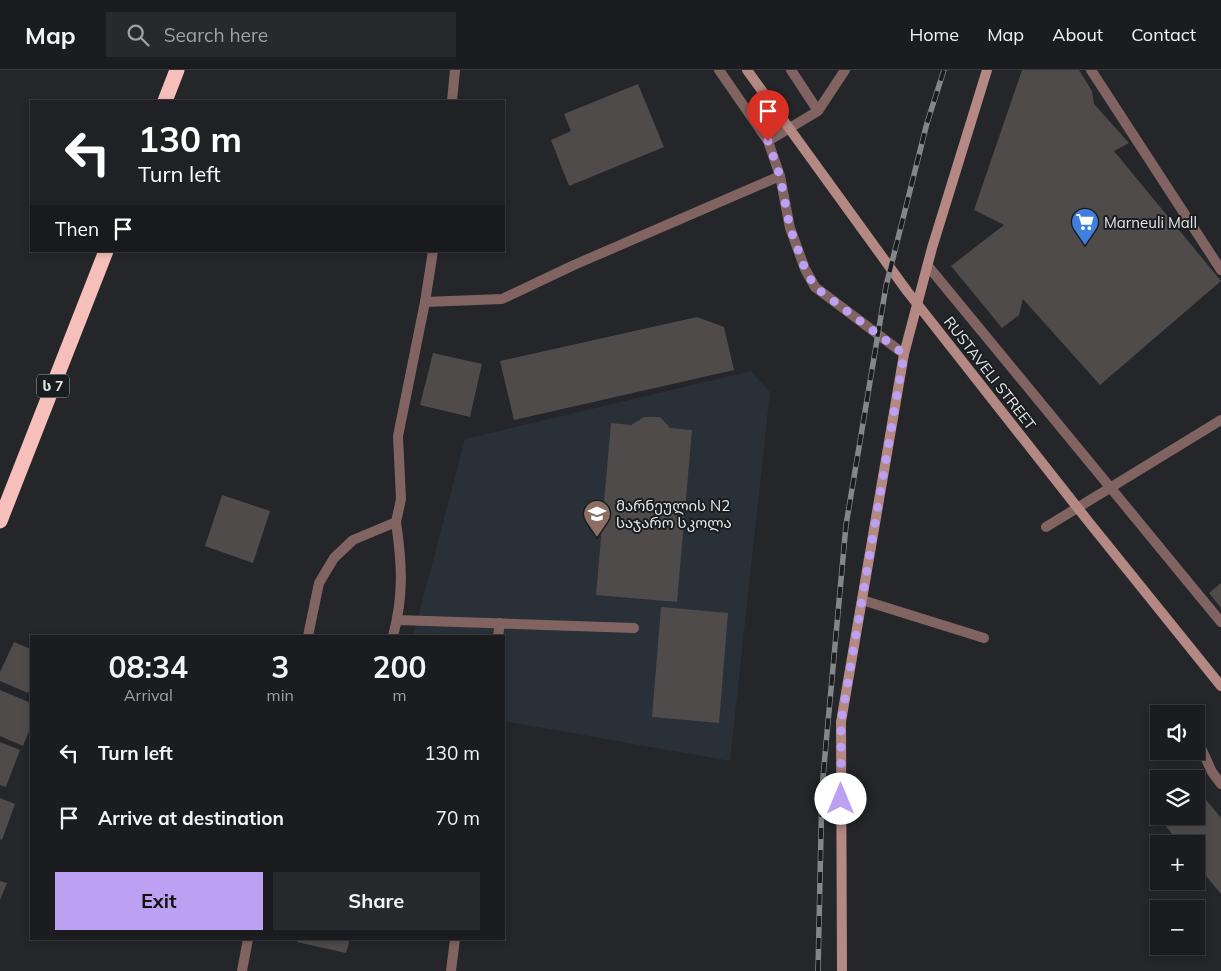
<!DOCTYPE html>
<html lang="en">
<head>
<meta charset="utf-8">
<style>
  body { margin:0; font-family:Mulish,"Noto Sans Georgian",sans-serif; background:#28292c; color:#f1f3f6; height:100vh; display:flex; flex-direction:column; font-size:19px; white-space:nowrap }
  * { box-sizing:border-box; margin:0 }
  p { font-size:16px; color:#a0a1a4 }
  .icon { flex:none; width:28px; height:28px; fill:none; stroke:currentColor; stroke-width:2; stroke-linecap:round; stroke-linejoin:round }
  .map { position:relative; flex:1; overflow:hidden }
  .drawer { position:absolute; left:30px; top:565px; width:475px; height:305px; display:flex; flex-direction:column; background:#1b1c1f; border-radius:0px; box-shadow:0 2px 8px #0003,0 0 0 1px #393a3d }
  .drawer>* { flex:none }
  .hud { position:absolute; left:30px; top:30px; width:475px; height:152px; border-radius:0px; box-shadow:0 2px 8px #0003,0 0 0 1px #393a3d; background:#202124; color:#fff; overflow:hidden }
  .buttons { position:absolute; left:1150px; top:635px; display:grid; gap:10px }
  .buttons a { display:grid; place-items:center; width:55px; height:55px; border-radius:0px; background:#1b1c1f; box-shadow:0 2px 8px #0003,0 0 0 1px #393a3d; font-size:25px }
  .pin { position:absolute; display:grid; place-items:center; width:42px; height:42px; color:#fff; margin:-51px -21px; border-radius:50% 50% 50% 0; rotate:-45deg; box-shadow:0 0 5px #0007 }
  .pin .icon { rotate:45deg }
  .me { position:absolute; width:55px; margin:-28px; rotate:0deg; stroke-linejoin:round; filter:drop-shadow(0 0 4px #0008) }
  .turn { display:flex; align-items:center; gap:18px; height:105px; padding:0 25px; font-size:22px }
  .turn .icon { width:65px; height:65px; stroke-width:2.5 }
  .turn b { display:block; font-size:35px; line-height:42px }
  .then { display:flex; align-items:center; height:48px; padding:0 25px; background:#0003; gap:10px; font-size:19px }
  .eta { display:flex; justify-content:space-evenly; align-items:center; height:85px; text-align:center }
  .eta b { font-size:30px; font-weight:700; line-height:35px }
  .cta { display:flex; gap:10px; margin-top:auto; padding:10px 25px }
  .cta a { flex:1; height:58px; border-radius:0px; background:#bca0f2; color:#111; font-size:20px; font-weight:700; line-height:58px; text-align:center }
  .cta a+a { background:#28292c; color:#f1f3f6 }
  ul { padding:0; list-style:none }
  li { display:flex; align-items:center; gap:15px; height:65px; padding:0 25px }
  li div { flex:1 }
  li b { display:block; font-size:19px }
  li em { font-style:normal }
  header { display:flex; align-items:center; gap:30px; box-sizing:border-box; height:70px; padding:0 25px; background:#1b1c1f; border-bottom:1px solid #393a3d }
  header strong { font-size:24px }
  nav { display:flex; gap:28px; margin-inline-start:auto; font-size:18px }
  .search { width:350px; height:45px; background:#28292c; display:flex; align-items:center; gap:12px; box-sizing:border-box; padding:0 18px; border-radius:0px; color:#a0a1a4; font-size:19px }
  .map>svg:first-child { display:block }
  .built { fill:#293037 }
  .building { fill:#4f4b4b }
  .lines { fill:none; stroke-linecap:round; stroke-linejoin:round }
  .lane { stroke:#816461; stroke-width:10 }
  .street { stroke:#816461; stroke-width:10 }
  .secondary { stroke:#b48883; stroke-width:10 }
  .highway { stroke:#f7bfb9; stroke-width:15 }
  .rail-casing { stroke:#848689; stroke-width:5.5 }
  .rail { stroke:#1a1d1f; stroke-width:4; stroke-dasharray:11; stroke-linecap:butt }
  .route { stroke:#bca0f2; stroke-width:9; stroke-dasharray:0 16.2 }
  .labels { text-anchor:middle; dominant-baseline:central; stroke-width:4; stroke-linejoin:round; paint-order:stroke }
  .shield { fill:#1a1d1f; stroke:#a7aaac; stroke-width:1 }
  .shield-label { font-size:14px; font-weight:bold; fill:#e4e6e8 }
  .poi-label { font-size:15px; fill:#e4e6e8; stroke:#1a1d1f; text-anchor:start }
  .street-label { font-size:15px; fill:#e4e6e8; stroke:#1a1d1f }
</style>
</head>
<body>
<header>
<strong>Map</strong>
<div class="search"><svg class="icon" aria-label="search" viewBox="0 0 24 24"><circle cx="10" cy="10" r="6"/><path d="M15 15l6 6"/></svg>Search here</div>
<nav><a>Home</a><a>Map</a><a>About</a><a>Contact</a></nav>
</header>
<div class="map">
<svg width="1221" height="901" viewBox="0 0 1221 901">
  <rect width="100%" height="100%" fill="#242629"/>
  <path class="built" d="M751 301 770 322 730 691 504 651V566H413L465 369Z"/>
  <path class="building" d="M1022 0H1079L1092 21 1094 34 1129 73 1114 81 1221 211 1100 315 1023 229 1019 245 1002 258 951 196 1004 155 974 140Z
    M638 14 664 77 569 116 551 70 571 61 564 44Z
    M697 247 724 257 734 300 514 350 500 291Z
    M433 283 482 294 470 347 420 335Z
    M644 347H660L670 358 692 360 677 532 596 525 611 353 631 355Z
    M222 425 270 441 253 493 205 476Z
    M1221 513V538L1209 523Z
    M661 537 728 543 719 653 652 647Z
    M14 572 31 579V617L28 623 0 611V602Z
    M0 620 31 633V656L23 676 0 666Z
    M0 672 20 680 6 717 0 715Z
    M1198 720 1221 748V824L1196 794V774H1180L1161 750 1165 746H1196V721Z
    M0 728 15 734 2 770 0 769Z
    M0 811 7 813 0 830Z
    M298 869H350L346 883 297 872Z"/>
  <g class="lines">
    <path class="lane" d="M425 232 502 229 574 195 780 106
      M1185 640 1186 644
      M1196 667 1212 702 1221 714"/>
    <path class="street" d="M719 0 768 71 780 106 790 158 805 199 815 217 904 284
      M791 0 818 41
      M1091 0 1221 200
      M452 31 455 0
      M768 71 818 41 845 0
      M928 196 1221 552
      M1046 457 1221 350
      M862 530 984 568
      M398 550 634 558
      M308 566 319 513 334 488 353 470 396 452 401 429 398 366 425 232 433 181
      M393 566C404 525 402 494 396 452
      M498 566 500 553
      M242 901 248 869
      M451 901 455 869"/>
    <path class="secondary" d="M747 0 907 221 1088 451 1221 616
      M842 901 841 652 904 284 932 178 987 0"/>
    <path class="highway" d="M165 31 177 0
      M0 451 106 181"/>
    <defs>
      <path id="rail" d="M818 901 822 718 846 455 886 216 927 53 944 0"/>
    </defs>
    <use href="#rail" class="rail-casing"/>
    <use href="#rail" class="rail"/>
  </g>
  <g class="lines">
    <path class="route" d="M768 71 780 106 790 158 805 199 815 217 904 284 841 652V729"/>
  </g>
  <defs>
    <symbol id="supermarket-pin" viewBox="-11 -11 22 30"><path d="M0 17L-7.5 6A9.5 9.5 0 1 1 7.5 6Z" fill="#3f7fe0" stroke="#1a1d1f"/><path d="M-6-5.5h2.5l.6 2H6L4.5 2H-2.5L-4.4-4H-6ZM-1.5 3.2a1.3 1.3 0 1 0 .1 0ZM3 3.2a1.3 1.3 0 1 0 .1 0Z" fill="#fff"/></symbol>
    <symbol id="school-pin" viewBox="-11 -11 22 30"><path d="M0 17L-7.5 6A9.5 9.5 0 1 1 7.5 6Z" fill="#8d6e63" stroke="#1a1d1f"/><path d="M0-5L7-2L0 1L-7-2ZM-4 1L0 2.5L4 1V4Q0 6-4 4Z" fill="#fff"/></symbol>
  </defs>
  <g fill-rule="evenodd">
    <use href="#supermarket-pin" x="1069" y="136" width="32" height="43"/>
    <use href="#school-pin" x="581" y="428" width="32" height="43"/>
  </g>
  <g class="labels">
    <rect class="shield" x="37" y="304.5" width="32" height="23" rx="4"/>
    <g class="shield-label">
      <text x="53" y="316">ს 7</text>
    </g>
    <g class="poi-label">
      <text x="1104" y="152">Marneuli Mall</text>
      <text x="616" y="435">მარნეულის N2<tspan x="616" dy="17">საჯარო სკოლა</tspan></text>
    </g>
    <g class="street-label">
      <text transform="translate(990 303) rotate(52)">RUSTAVELI STREET</text>
    </g>
  </g>
</svg>
<div class="buttons">
<a><svg class="icon" aria-label="sound" viewBox="0 0 24 24"><path d="M4 9h4l5-4v14l-5-4H4zM17 9q2 3 0 6"/></svg></a>
<a><svg class="icon" aria-label="layers" viewBox="0 0 24 24"><path d="M12 4l9 5-9 5-9-5zM3 14l9 5 9-5"/></svg></a>
<a>+</a>
<a>−</a>
</div>
<div class="pin" style="left:768px;top:71px;background:#d93025"><svg class="icon" aria-label="arrive" viewBox="0 0 24 24"><path d="M6 21V4h12l-3 4 3 4H6"/></svg></div>
<svg class="me" style="left:841px;top:729px" viewBox="-20 -20 40 40"><circle r="19" fill="#fff"/><path d="M0-13L10 11 0 6-10 11z" fill="#bca0f2"/></svg>
<div class="hud">
<div class="turn"><svg class="icon" aria-label="left" viewBox="0 0 24 24"><path d="M17 20v-9H6M10 6l-5 5 5 5"/></svg><div><b>130 m</b>Turn left</div></div>
<div class="then">Then<svg class="icon" aria-label="arrive" viewBox="0 0 24 24"><path d="M6 21V4h12l-3 4 3 4H6"/></svg></div>
</div>
<section class="drawer">
<div class="eta">
<div><b>08:34</b><p>Arrival</p></div>
<div><b>3</b><p>min</p></div>
<div><b>200</b><p>m</p></div>
</div>
<ul>
<li><svg class="icon" aria-label="left" viewBox="0 0 24 24"><path d="M17 20v-9H6M10 6l-5 5 5 5"/></svg><div><b>Turn left</b></div><em>130 m</em></li>
<li><svg class="icon" aria-label="arrive" viewBox="0 0 24 24"><path d="M6 21V4h12l-3 4 3 4H6"/></svg><div><b>Arrive at destination</b></div><em>70 m</em></li>
</ul>
<div class="cta"><a>Exit</a><a>Share</a></div>
</section>
</div>
</body>
</html>
